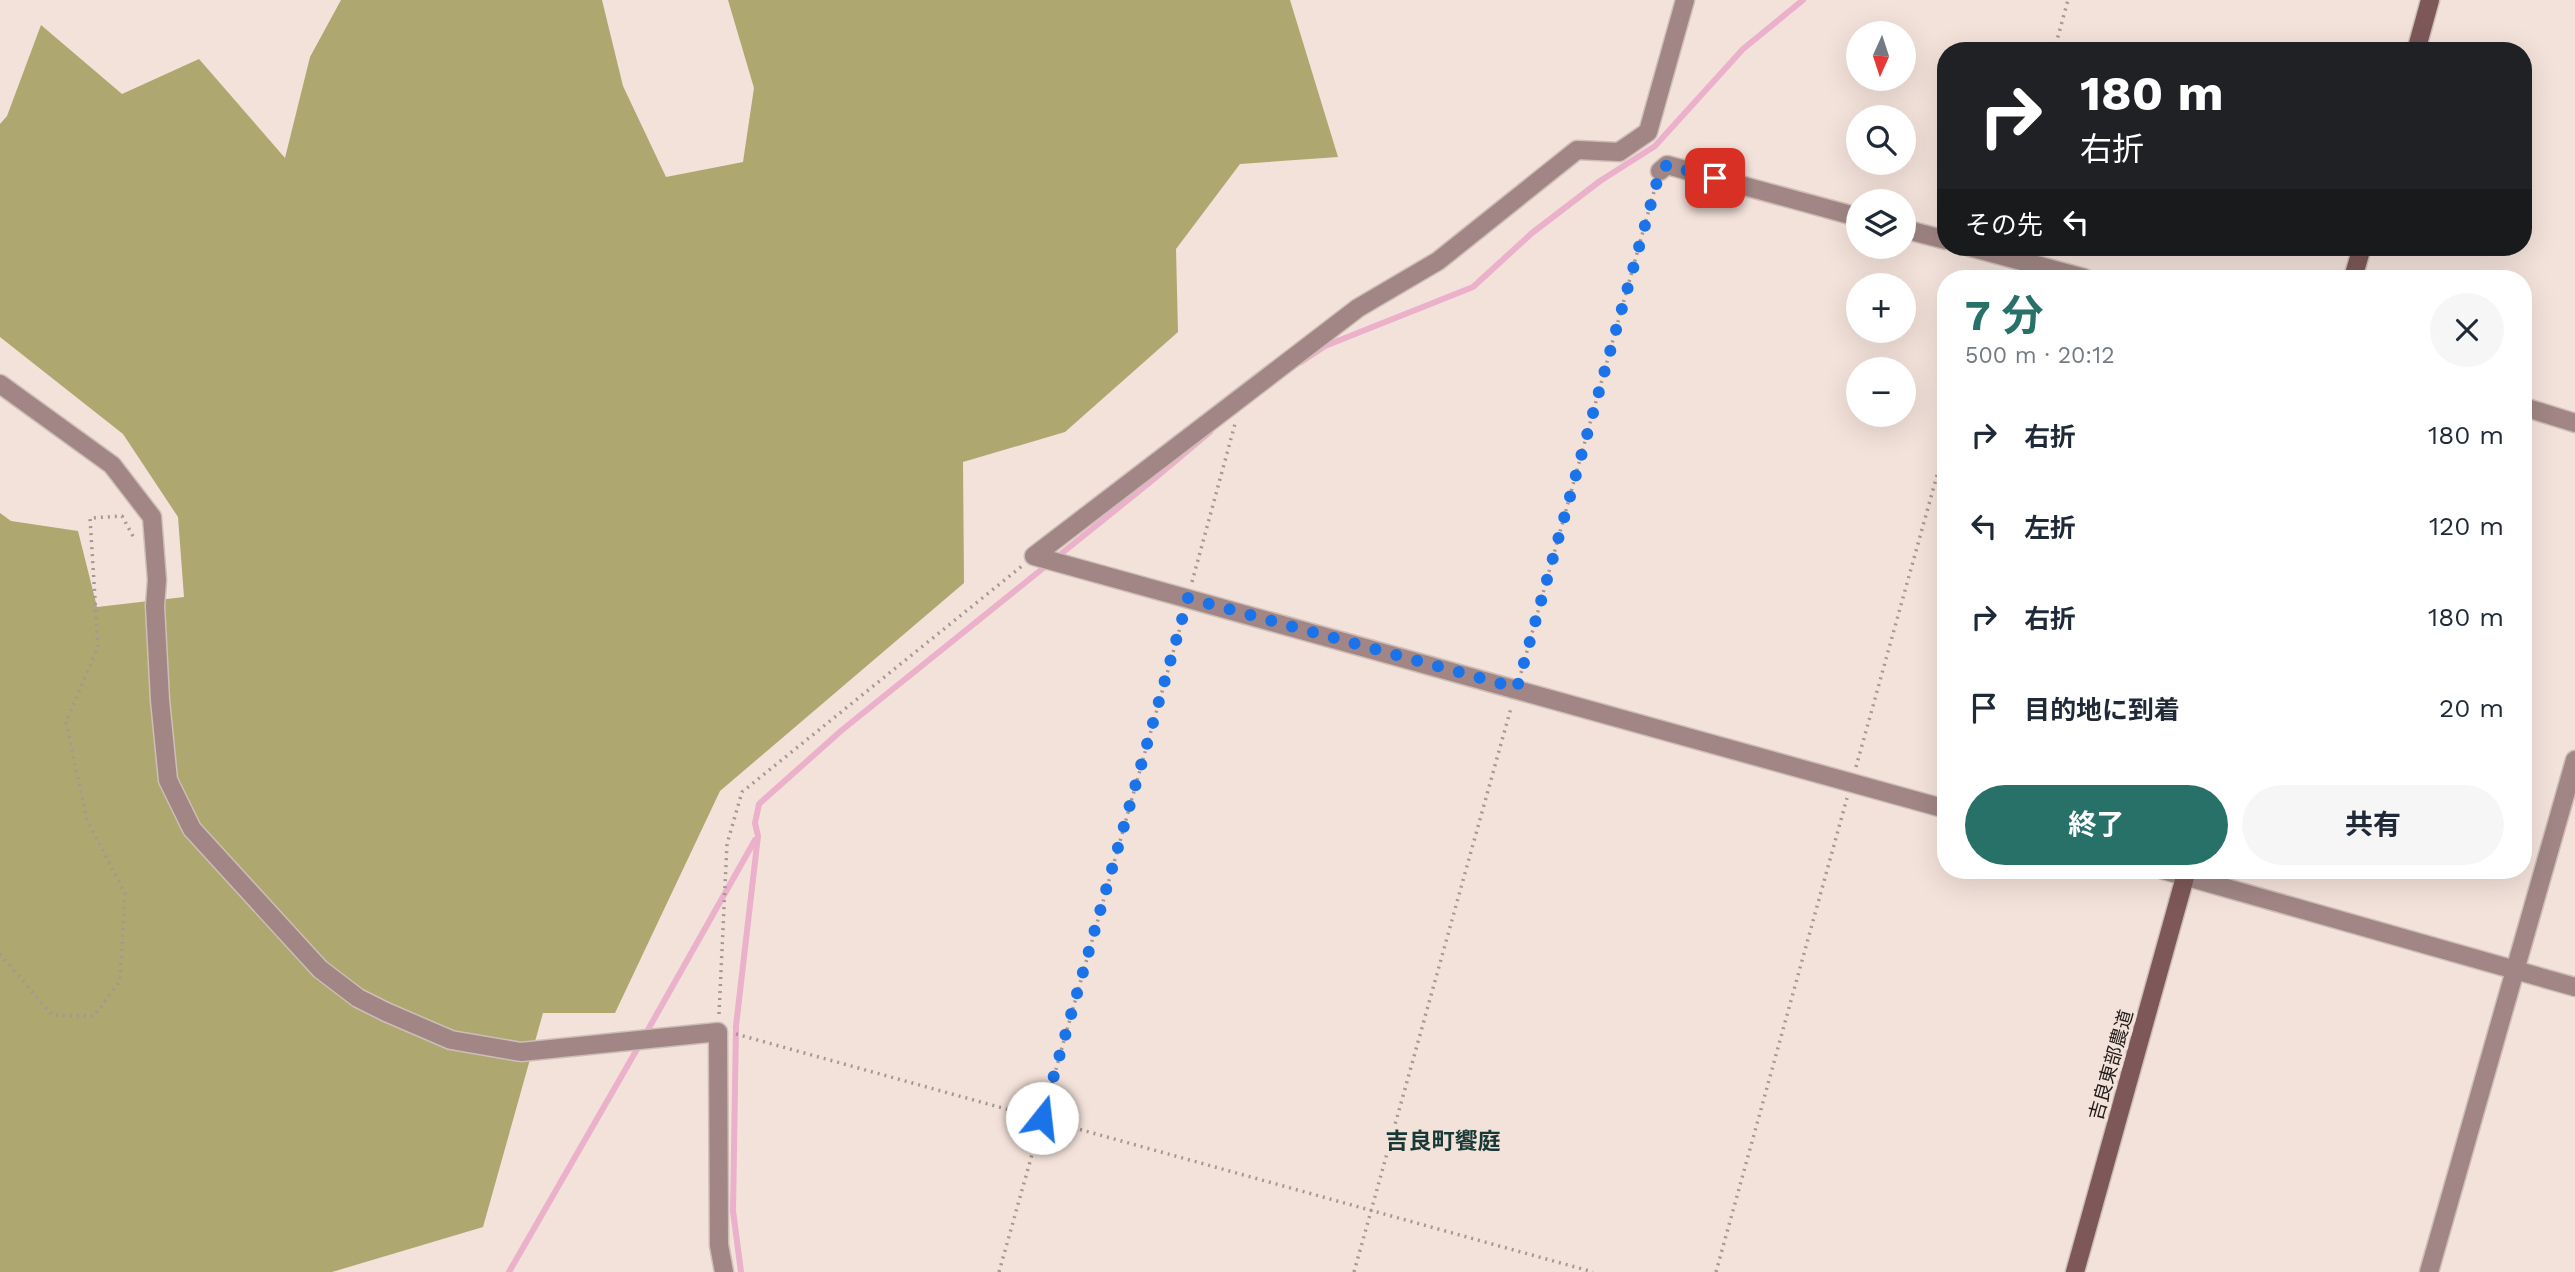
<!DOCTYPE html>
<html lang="ja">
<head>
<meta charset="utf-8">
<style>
  body { margin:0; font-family:"Work Sans","Noto Sans JP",sans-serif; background:#f6f6f7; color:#1f2937; height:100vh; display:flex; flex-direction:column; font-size:26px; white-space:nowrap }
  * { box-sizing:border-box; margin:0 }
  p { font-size:23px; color:#747a83 }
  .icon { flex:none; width:38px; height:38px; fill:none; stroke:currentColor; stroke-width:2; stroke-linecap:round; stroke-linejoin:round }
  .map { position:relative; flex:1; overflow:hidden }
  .drawer { position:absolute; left:1937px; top:270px; width:595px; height:609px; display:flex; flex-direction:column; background:#fff; border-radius:28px; box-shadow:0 7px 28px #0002 }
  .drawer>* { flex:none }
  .top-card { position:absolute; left:1937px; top:42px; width:595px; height:214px; border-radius:28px; box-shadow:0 7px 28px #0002; background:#202124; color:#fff; overflow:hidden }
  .needle { width:46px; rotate:183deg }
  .tools { position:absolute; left:1846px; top:21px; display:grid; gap:14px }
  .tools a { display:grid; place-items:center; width:70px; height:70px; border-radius:50%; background:#fff; box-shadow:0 7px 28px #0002; font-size:35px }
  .pin { position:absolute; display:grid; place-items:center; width:60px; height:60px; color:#fff; margin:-30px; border-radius:14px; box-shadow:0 4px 10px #0006 }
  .me { position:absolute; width:77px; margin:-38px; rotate:16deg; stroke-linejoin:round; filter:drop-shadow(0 0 5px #0008) }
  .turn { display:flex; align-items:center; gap:24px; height:147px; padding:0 28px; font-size:32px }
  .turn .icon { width:91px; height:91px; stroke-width:2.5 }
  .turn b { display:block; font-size:49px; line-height:60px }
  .then { display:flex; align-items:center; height:66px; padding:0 28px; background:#0003; gap:14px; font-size:26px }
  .round { display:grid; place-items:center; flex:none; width:74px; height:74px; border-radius:37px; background:#f6f6f7 }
  .overview { display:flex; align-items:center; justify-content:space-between; height:119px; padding:0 28px }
  h1 { font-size:42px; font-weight:700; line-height:52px; color:#287169 }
  .cta { display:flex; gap:14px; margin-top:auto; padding:14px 28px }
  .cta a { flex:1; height:80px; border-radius:42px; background:#287169; color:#fff; font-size:28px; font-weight:700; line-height:80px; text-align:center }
  .cta a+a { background:#f6f6f7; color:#1f2937 }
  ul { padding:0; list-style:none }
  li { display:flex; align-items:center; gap:21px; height:91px; padding:0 28px }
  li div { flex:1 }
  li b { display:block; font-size:26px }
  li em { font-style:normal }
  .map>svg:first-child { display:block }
  .forest { fill:#aea76f }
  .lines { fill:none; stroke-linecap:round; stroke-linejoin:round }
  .stream { stroke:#ebb0ca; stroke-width:6 }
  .street-casing { stroke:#cdbeb7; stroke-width:21 }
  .secondary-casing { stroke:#cdbeb7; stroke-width:21 }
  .path { stroke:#a59892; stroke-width:3.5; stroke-dasharray:2 5; stroke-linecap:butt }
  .street { stroke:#a18685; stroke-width:18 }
  .secondary { stroke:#7e5858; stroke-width:18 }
  .route { stroke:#1a73e8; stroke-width:12; stroke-dasharray:0 21.6 }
  .labels { text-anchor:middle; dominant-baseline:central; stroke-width:7; stroke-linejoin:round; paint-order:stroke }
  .street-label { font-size:19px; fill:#211b19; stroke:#f3e2da }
  .quarter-label { font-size:23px; font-weight:bold; fill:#173935; stroke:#f3e2da }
</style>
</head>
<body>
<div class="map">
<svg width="2575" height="1272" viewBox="0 0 2575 1272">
  <rect width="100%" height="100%" fill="#f3e2da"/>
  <path class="forest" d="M341 0H602L623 86 666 177 743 162 754 88 728 0H1290L1338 157 1240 164 1176 249 1178 332 1065 432 963 462 964 583 720 791 615 1013H543L483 1227 332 1272H0V513L11 521 78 531 97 607 184 597 178 517 123 434 0 337V124L7 116 41 25 122 94 199 59 285 158 310 57Z"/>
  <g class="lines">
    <path class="stream" d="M1301 362 1325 346 1473 287 1532 233 1600 181 1655 146 1743 49 1803 0
      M645 1035 755 840
      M509 1272 640 1044
      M741 1272 733 1211 736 1026 758 836 755 823 759 804 769 795 842 730 1154 479 1210 432"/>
    <defs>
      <path id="street" d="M1660 171 1667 165 1858 217
        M1904 229 1946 240
        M1970 247 2084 278
        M0 384 112 465 152 517 157 580 155 606 160 700 168 780 192 829 320 969 358 998 386 1012 451 1040 521 1052 718 1032 719 1245 724 1272
        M2524 407 2575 423
        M1034 556 1946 809
        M1034 556 1358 308 1438 261 1577 150 1619 152 1648 132 1685 0
        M2163 870 2575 987
        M2429 1272 2575 760"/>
      <path id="secondary" d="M2416 51 2430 0
        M2353 278 2362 247
        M2075 1272 2187 870"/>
    </defs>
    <use href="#street" class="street-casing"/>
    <use href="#secondary" class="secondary-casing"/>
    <path class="path" d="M2054 51 2068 0
      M1192 582 1235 424
      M1521 673 1655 188
      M1856 767 1946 443
      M0 954 52 1015 94 1016 120 981 125 894 87 820 66 722 98 647 90 518 122 516 134 538
      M719 1014 727 844 742 792 1022 566
      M736 1034 1593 1272
      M999 1272 1183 617
      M1354 1272 1511 708
      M1716 1272 1847 798"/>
    <use href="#street" class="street"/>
    <use href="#secondary" class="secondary"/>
  </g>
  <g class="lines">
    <path class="route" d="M1042 1118 1188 598 1517 688 1660 171 1667 165 1715 178"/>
  </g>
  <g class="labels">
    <g class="street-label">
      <text transform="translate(2111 1065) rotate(-74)">吉良東部農道</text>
    </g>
    <g class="quarter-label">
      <text x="1443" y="1141">吉良町饗庭</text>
    </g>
  </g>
</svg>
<div class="tools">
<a><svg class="needle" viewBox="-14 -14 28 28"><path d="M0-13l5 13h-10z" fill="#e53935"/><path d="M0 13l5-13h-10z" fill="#747a83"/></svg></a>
<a><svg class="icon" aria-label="search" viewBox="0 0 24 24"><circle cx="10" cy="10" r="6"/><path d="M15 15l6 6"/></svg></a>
<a><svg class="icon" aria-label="layers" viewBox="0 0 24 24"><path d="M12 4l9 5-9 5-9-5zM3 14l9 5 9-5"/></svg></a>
<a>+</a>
<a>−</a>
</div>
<div class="pin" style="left:1715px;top:178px;background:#d93025"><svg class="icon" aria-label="arrive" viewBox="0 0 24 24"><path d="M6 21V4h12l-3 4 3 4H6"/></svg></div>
<svg class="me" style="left:1042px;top:1118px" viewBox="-20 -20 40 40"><circle r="19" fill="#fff"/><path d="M0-13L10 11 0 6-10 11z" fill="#1a73e8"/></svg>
<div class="top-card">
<div class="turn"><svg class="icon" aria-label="right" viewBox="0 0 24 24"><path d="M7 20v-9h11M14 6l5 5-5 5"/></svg><div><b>180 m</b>右折</div></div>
<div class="then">その先<svg class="icon" aria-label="left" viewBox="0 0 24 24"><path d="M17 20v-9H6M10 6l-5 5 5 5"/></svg></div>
</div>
<section class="drawer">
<div class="overview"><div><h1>7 分</h1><p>500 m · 20:12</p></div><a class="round"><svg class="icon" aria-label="close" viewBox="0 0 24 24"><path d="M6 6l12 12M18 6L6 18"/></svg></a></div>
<ul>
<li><svg class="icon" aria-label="right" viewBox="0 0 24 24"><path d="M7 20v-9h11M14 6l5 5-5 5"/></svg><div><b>右折</b></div><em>180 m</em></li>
<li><svg class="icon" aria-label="left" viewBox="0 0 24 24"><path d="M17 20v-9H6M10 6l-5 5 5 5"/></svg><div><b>左折</b></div><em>120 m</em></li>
<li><svg class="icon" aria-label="right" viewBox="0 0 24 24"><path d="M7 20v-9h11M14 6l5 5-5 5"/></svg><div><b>右折</b></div><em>180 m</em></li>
<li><svg class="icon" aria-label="arrive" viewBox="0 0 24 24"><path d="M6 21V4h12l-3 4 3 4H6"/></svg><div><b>目的地に到着</b></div><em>20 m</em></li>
</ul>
<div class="cta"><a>終了</a><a>共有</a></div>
</section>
</div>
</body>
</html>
